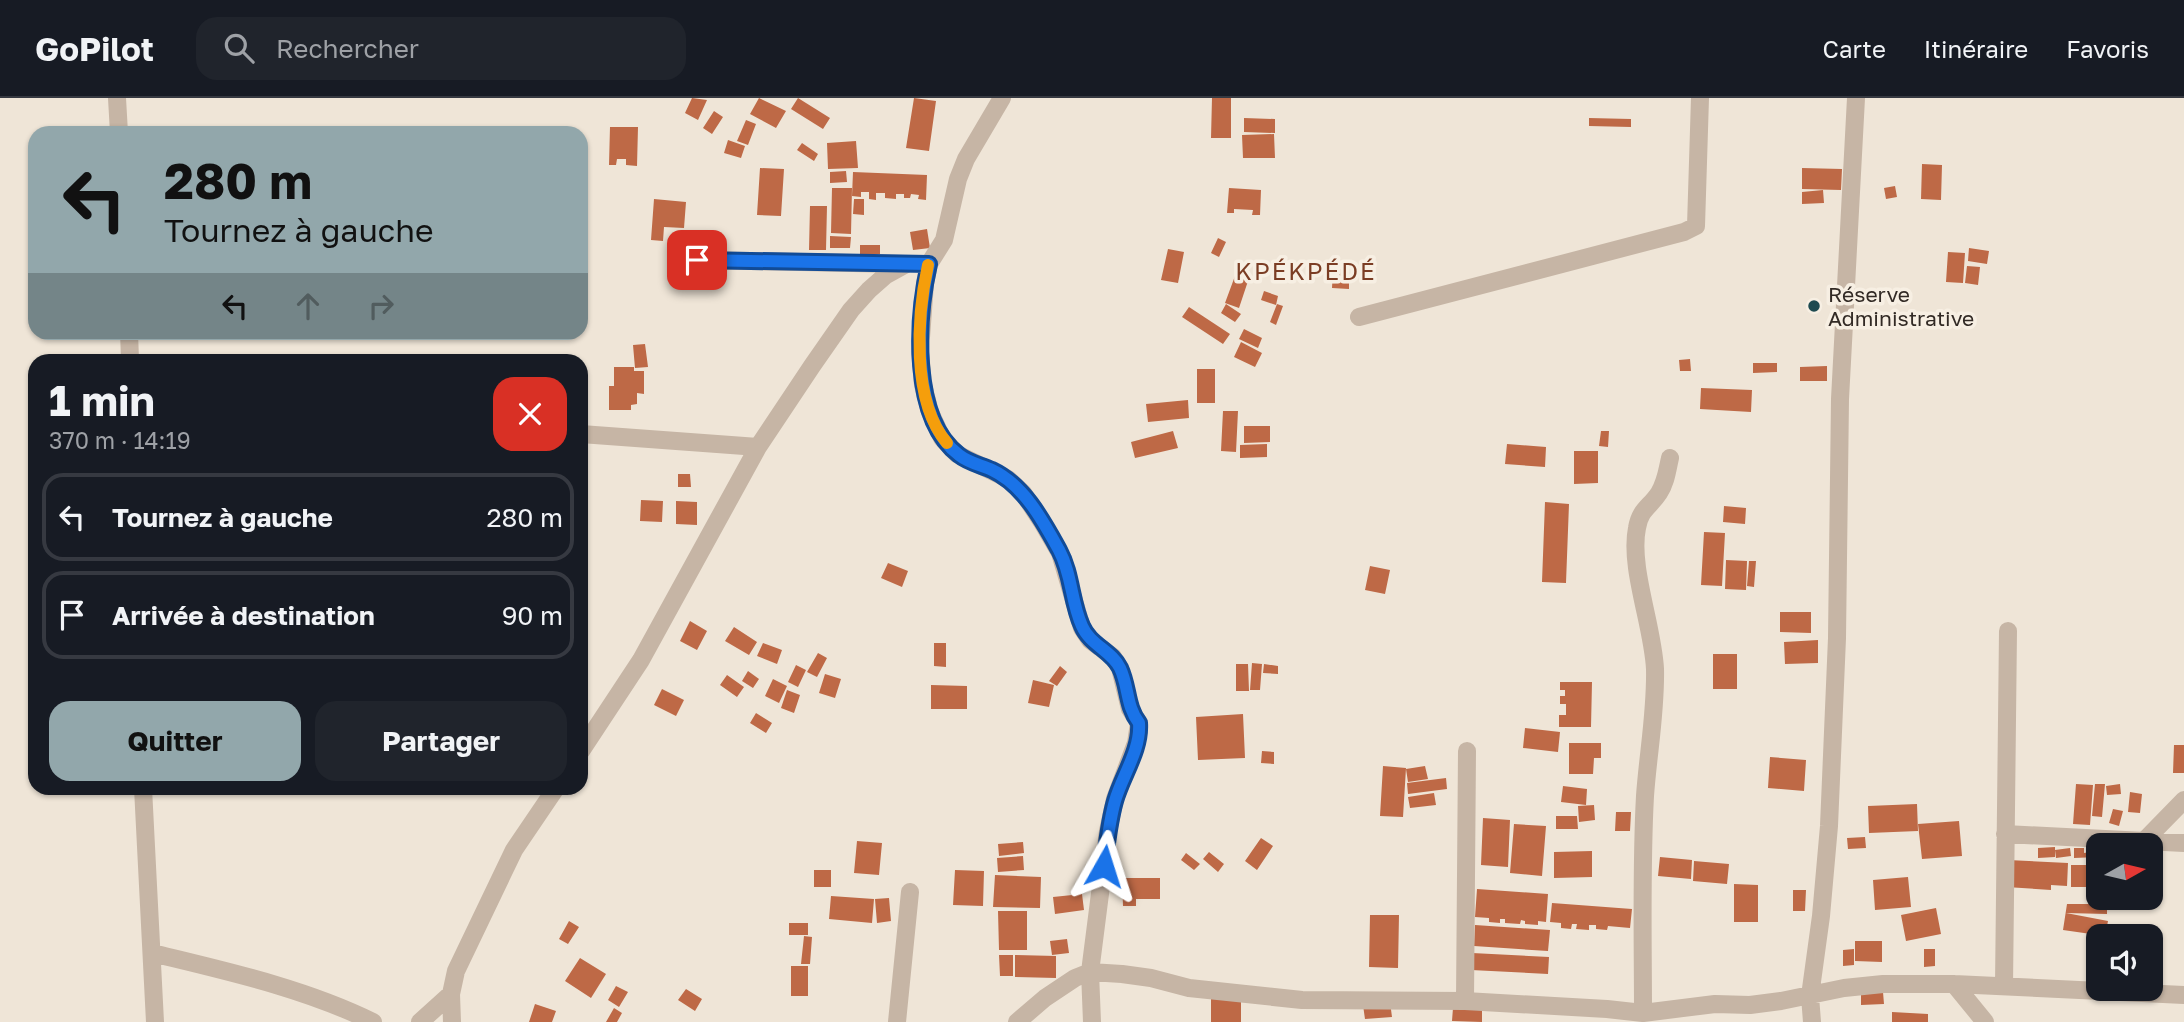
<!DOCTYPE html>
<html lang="fr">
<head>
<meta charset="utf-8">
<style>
  body { margin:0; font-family:"Golos Text",sans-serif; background:#20242c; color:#f1f3f6; height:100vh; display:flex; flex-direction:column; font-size:26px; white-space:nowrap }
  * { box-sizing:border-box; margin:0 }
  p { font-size:23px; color:#9ea1a6 }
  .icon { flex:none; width:38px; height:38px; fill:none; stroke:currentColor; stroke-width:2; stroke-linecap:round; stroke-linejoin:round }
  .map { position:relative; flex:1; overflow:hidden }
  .drawer { position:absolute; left:28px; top:256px; width:560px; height:441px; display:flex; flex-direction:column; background:#171b24; border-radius:21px; box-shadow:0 2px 5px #0004 }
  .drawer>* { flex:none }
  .top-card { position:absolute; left:28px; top:28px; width:560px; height:214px; border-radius:21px; box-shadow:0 2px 5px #0004; background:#92a7ab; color:#111; overflow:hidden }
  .needle { width:46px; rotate:82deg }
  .controls { position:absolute; left:2086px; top:735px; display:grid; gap:14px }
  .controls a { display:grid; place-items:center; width:77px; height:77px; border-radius:14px; background:#171b24; box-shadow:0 2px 5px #0004; font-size:35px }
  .pin { position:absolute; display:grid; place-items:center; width:60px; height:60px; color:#fff; margin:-30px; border-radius:14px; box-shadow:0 4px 10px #0006 }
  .me { position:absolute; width:77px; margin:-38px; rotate:6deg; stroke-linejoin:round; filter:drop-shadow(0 0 5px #0008) }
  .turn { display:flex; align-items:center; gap:24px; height:147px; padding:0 21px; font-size:32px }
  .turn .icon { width:91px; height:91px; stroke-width:2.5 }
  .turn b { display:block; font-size:49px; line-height:60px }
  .lanes { display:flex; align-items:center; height:66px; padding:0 21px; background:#0003; justify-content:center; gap:35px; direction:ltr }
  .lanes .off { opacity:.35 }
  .round { display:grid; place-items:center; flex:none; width:74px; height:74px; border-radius:21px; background:#20242c }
  .summary { display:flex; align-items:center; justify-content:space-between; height:119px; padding:0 21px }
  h1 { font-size:42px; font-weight:700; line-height:52px }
  .action { display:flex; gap:14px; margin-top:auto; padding:14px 21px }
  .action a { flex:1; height:80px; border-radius:21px; background:#92a7ab; color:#111; font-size:28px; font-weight:700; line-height:80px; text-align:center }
  .action a+a { background:#20242c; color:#f1f3f6 }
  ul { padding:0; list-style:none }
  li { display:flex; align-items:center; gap:21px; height:88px; margin:0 14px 10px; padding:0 7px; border:4px solid #363941; border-radius:21px }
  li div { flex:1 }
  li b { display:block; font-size:26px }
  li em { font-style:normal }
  header { display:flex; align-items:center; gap:42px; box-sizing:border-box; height:98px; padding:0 35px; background:#171b24; border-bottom:2px solid #363941 }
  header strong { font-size:33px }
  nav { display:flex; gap:38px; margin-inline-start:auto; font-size:24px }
  .search { width:490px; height:63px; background:#20242c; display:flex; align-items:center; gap:18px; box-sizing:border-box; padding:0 24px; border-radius:21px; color:#9ea1a6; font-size:26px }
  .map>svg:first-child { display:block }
  .building { fill:#be6946 }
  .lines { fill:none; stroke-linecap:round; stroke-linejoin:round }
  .minor { stroke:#c6b5a5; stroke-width:18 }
  .route-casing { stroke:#114b97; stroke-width:18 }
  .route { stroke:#1a73e8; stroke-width:12 }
  .slow { stroke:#f59e0b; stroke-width:12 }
  .poi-dot { fill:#1e4a50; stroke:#f7efe3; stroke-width:2.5 }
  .labels { text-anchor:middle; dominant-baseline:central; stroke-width:7; stroke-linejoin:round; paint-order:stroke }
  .poi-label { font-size:21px; fill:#322a25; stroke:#f7efe3; text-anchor:start }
  .quarter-label { font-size:24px; letter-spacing:2px; fill:#7b3d24; stroke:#f7efe3 }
</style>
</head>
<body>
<header>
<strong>GoPilot</strong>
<div class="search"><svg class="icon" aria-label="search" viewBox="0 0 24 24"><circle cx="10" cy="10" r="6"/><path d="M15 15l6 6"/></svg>Rechercher</div>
<nav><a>Carte</a><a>Itinéraire</a><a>Favoris</a></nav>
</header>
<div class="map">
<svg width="2184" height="924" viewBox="0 0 2184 924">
  <rect width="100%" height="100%" fill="#efe5d7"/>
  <path class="building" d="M692 0 707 2 698 22 685 15Z
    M759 0 786 13 776 30 750 16Z
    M798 0 830 20 823 31 791 11Z
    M914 0 936 3 929 53 906 50Z
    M1212 0H1231V40H1211Z
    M714 13 723 19 712 36 703 30Z
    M1244 20 1275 21V35L1244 34Z
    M1589 20 1631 21V29L1589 28Z
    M746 22 756 26 748 47 737 43Z
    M610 29H638L637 68 626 67V61H617L616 67H609Z
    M1274 36 1275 60H1243L1242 37Z
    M728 42 745 48 741 60 724 55Z
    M856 43 858 70 828 71 827 45Z
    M802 45 818 56 814 63 797 52Z
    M1922 66 1942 67 1941 102 1921 101Z
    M760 70 784 71 781 118 757 117Z
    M1802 70 1842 71 1841 92 1802 91Z
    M846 73 847 84 830 85V74Z
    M853 74 927 77 926 102 918 101 919 97 911 96 910 100H904V96H896V101L885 100V95H876V102L869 101V94H861V99L852 98Z
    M1895 88 1897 99 1886 101 1884 90Z
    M832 90H852L851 136 831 135Z
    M1229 90 1261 92 1260 117H1252L1253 112 1234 111V115H1227Z
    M1823 92 1824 105 1802 106V94Z
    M654 101 686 104 684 130 664 129 663 143 651 142Z
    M854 101H864V117L853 116Z
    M810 108H827L826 152H809Z
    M927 131 930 150 913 152 910 134Z
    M830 138 851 139 850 150H830Z
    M1218 140 1226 144 1219 159 1211 155Z
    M860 147H880V156L860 157Z
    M1969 150 1989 153 1987 166 1968 163Z
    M1168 151 1184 154 1178 185 1161 182Z
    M1948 154 1965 155 1963 185 1946 184Z
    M1967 168 1980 169 1978 187 1965 185Z
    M1333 171H1349V191L1332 190Z
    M1235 178 1248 183 1239 210 1225 205Z
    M1264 193 1278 198 1276 207 1261 202Z
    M1226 206 1241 216 1235 224 1221 215Z
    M1277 206 1283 208 1276 227 1270 224Z
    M1189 209 1230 236 1223 246 1182 219Z
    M1244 231 1262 240 1258 250 1239 241Z
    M1241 244 1262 255 1255 269 1234 259Z
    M645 246 648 269 635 270 633 247Z
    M1690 261 1691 273H1680L1679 262Z
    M1753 265H1777V274L1753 275Z
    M1827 268V283H1800V269Z
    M614 269H634V273H644V296L637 295V306L631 307V312H609V288H614Z
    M1197 271H1215V305H1197Z
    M1701 290 1752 292 1751 314 1700 311Z
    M1188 302 1189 320 1148 324 1146 306Z
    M1223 313H1238L1236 354 1221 353Z
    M1244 328H1270V344L1244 345Z
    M1173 333 1178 350 1135 360 1131 344Z
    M1601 333H1609L1608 349 1599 348Z
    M1267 346V359L1240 360V347Z
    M1507 346 1546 349 1545 369 1505 366Z
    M1574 353H1598V385L1574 386Z
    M678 376H690L691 389H678Z
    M641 402 663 403 662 424 640 423Z
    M676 403 697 404V427L676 426Z
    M1545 404 1569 406 1566 485 1542 484Z
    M1724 408 1746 410 1745 426 1723 424Z
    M1704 434 1725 435 1722 488 1701 487Z
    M1726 462 1747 463 1746 492 1725 491Z
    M1749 463H1756L1754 489 1747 488Z
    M888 465 908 473 902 489 881 480Z
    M1370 468 1390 472 1385 496 1365 492Z
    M1780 514H1811V535L1780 534Z
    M690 523 707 533 697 552 680 543Z
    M734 529 757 544 749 557 725 543Z
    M1818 542V565L1785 566 1784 544Z
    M763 545 782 552 777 566 757 558Z
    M934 545H946V569L934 568Z
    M818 555 827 560 817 579 807 574Z
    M1713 556H1737V591H1713Z
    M1252 565 1262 566 1260 592H1250Z
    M1236 566H1248L1249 593H1236Z
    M1264 566 1278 568V576L1263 575Z
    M796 567 806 572 798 589 788 584Z
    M1060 568 1067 574 1057 588 1049 583Z
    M748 573 759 581 753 590 742 583Z
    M825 576 841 581 835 600 819 595Z
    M727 577 744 589 737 599 720 587Z
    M773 581 787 588 779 605 765 598Z
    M1033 582 1054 587 1049 609 1028 605Z
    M1560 584H1592L1591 629H1559V617H1566V606H1560V598H1565V592H1560Z
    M931 587 967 588V611H931Z
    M662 591 684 602 676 618 654 607Z
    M787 592 800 597 794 615 781 610Z
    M756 615 772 625 766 635 750 625Z
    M1243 616 1245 660 1198 662 1196 619Z
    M1525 630 1560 634 1558 654 1523 650Z
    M1569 645H1601V660H1594L1593 676H1569Z
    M2174 647H2184V675H2173Z
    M1262 653 1274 654V666L1261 665Z
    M1770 659 1806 662 1804 693 1768 690Z
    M1383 668 1406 670 1403 719 1380 718Z
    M1425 668 1428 681 1408 684 1406 671Z
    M1446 680 1447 691 1408 696 1407 685Z
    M2076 686 2093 687 2090 727 2073 726Z
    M2095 686H2105L2102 719 2092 718Z
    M2120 686 2121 696 2107 697 2106 688Z
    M1563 688 1587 691 1586 707 1561 704Z
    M2130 694 2142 696 2140 715 2128 714Z
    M1434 695 1436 707 1410 710 1408 699Z
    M1917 706 1918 733 1869 735 1868 708Z
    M1594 707 1595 722 1579 724 1578 708Z
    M2113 711 2123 713 2119 728 2109 725Z
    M1616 714H1631L1630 733H1615Z
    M1556 718H1577L1578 731H1556Z
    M1483 720 1510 722 1508 769 1481 767Z
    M1959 723 1962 758 1922 761 1918 726Z
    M1514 726 1546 728 1542 778 1510 775Z
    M1865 739 1866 750 1848 751 1847 740Z
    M1261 740 1273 748 1257 772 1245 763Z
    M857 743 882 745 879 777 854 775Z
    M1023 744 1024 755 999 758 998 746Z
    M2055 749V759L2038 760V750Z
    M2070 750 2071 758 2056 760 2055 752Z
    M2074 750H2084V755L2090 754V750H2095L2098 759 2074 760Z
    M1592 753V779L1554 780V754Z
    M1209 754 1224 766 1218 774 1203 761Z
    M1186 755 1200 766 1194 772 1181 762Z
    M1023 758 1024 772 998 774 997 760Z
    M1660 759 1692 762 1691 781 1658 778Z
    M2008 762 2068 765 2067 788 2051 787V792L2006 789Z
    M1694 763 1729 766 1727 786 1693 783Z
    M2071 767H2092V789H2071Z
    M814 772H831V789H814Z
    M955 772 984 773 983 808 953 807Z
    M995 777 1041 779 1040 810 993 809Z
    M1908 779 1911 809 1875 812 1873 782Z
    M1122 780H1160V801H1136V808H1123Z
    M1734 786 1758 787V824H1734Z
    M1477 791 1548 796 1546 824 1538 823V827L1525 826V823L1521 822 1520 826 1505 825V821H1500V825L1489 824V820L1475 819Z
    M1793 792H1806L1805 813H1793Z
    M1082 796 1084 812 1055 816 1053 799Z
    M831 798 874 801 872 825 829 821Z
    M889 800 891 823 877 825 875 801Z
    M1552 805 1632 811 1630 830 1608 828 1607 832 1596 831V827H1589V832L1576 831 1577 826H1572L1571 831 1561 830V825L1550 824Z
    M2067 806H2107V816L2066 815 2108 823 2105 838 2063 832Z
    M1936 810 1941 836 1906 843 1901 817Z
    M998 813H1027V852H999Z
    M1370 817H1399L1398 870 1369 869Z
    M569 823 579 829 568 846 559 841Z
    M789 825H808V837H789Z
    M1475 827 1550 832 1548 853 1474 848Z
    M2111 829 2137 832V838H2110Z
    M804 838 812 839 810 866H801Z
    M1067 841 1069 855 1052 857 1050 843Z
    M1855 843H1882V864L1855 863Z
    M2092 847H2098V875L2091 874Z
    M1854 851V867L1843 868V852Z
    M1924 851H1935V868L1924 869Z
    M1472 855 1549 859 1548 876 1471 872Z
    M999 857H1013V878H1000Z
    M1015 857 1056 858V880L1015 879Z
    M580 860 606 876 591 900 565 883Z
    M791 868H808V898H791Z
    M616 888 628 894 619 909 608 902Z
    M686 891 702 901 695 913 678 902Z
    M1883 894 1884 906 1861 907V895Z
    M1211 896 1241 897V924H1211Z
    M1390 904 1392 919 1365 921 1363 907Z
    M535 906 556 913 552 924H529Z
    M614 910 622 915 617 924H606Z
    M1453 910 1482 912V924L1452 923Z
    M1892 914 1928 916V924H1892Z"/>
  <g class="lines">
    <path class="minor" d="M117 0 119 35
      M1002 0 966 61 958 81 944 142 929 166 925 185 920 253 923 287 930 314 942 340 957 356 1008 381 1023 395 1042 424 1060 455 1082 530 1090 542 1113 559 1120 570 1130 611 1139 625 1136 645 1115 701 1108 733 1090 874 1092 924
      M697 162 904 166
      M1359 219 1684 134 1696 128 1700 0
      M129 234 130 262
      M581 336 758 349
      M581 653 641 562 758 349 812 268 851 212 869 192 886 177 906 166
      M143 690 155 924
      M2005 736 2184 745
      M2144 743 2184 702
      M152 855C226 873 304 890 373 924
      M1954 886 1985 924
      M2004 888 2008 533
      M1465 903 1467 653
      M1643 915C1643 843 1641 770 1645 698 1648 655 1656 614 1655 571 1653 528 1629 469 1637 430 1640 411 1650 409 1659 395 1666 384 1667 373 1670 360
      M420 924 451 896
      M452 924 451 896 456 873 514 752 556 690
      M897 924 910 794
      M1017 924 1045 900 1075 880 1090 874 1122 876 1151 880 1189 890 1302 902 1465 903 1607 911 1643 915 1715 906 1750 907 1781 903 1844 890 1883 886H1954L2184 897
      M1812 924 1810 898 1821 818 1829 728 1837 540 1840 301 1856 0"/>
  </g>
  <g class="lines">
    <defs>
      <path id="route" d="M697 162 929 166C917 219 910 320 959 357 969 365 981 367 992 372 1024 387 1043 423 1059 452 1072 476 1071 504 1082 528 1090 547 1112 553 1120 570 1129 589 1126 608 1139 625 1141 652 1122 678 1115 703 1109 724 1107 746 1104 768"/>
    </defs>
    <use href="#route" class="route-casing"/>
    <use href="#route" class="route"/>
    <path class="slow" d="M928 167C917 217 911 303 947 345"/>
  </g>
  <circle class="poi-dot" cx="1814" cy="208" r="7"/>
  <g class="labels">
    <g class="poi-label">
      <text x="1828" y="196">Réserve<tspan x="1828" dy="24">Administrative</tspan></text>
    </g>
    <g class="quarter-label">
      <text x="1306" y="172">KPÉKPÉDÉ</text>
    </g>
  </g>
</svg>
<div class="controls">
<a><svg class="needle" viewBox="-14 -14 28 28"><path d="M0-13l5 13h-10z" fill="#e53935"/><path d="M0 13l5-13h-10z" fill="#9ea1a6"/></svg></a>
<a><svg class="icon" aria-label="sound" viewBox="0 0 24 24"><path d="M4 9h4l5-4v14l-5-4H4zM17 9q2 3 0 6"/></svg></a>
</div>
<div class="pin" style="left:697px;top:162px;background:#d93025"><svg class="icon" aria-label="arrive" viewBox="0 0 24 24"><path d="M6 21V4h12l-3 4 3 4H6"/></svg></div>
<svg class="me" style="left:1104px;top:768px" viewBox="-20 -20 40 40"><path d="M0-17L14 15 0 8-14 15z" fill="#1a73e8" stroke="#fff" stroke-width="4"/></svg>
<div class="top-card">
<div class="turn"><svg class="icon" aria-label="left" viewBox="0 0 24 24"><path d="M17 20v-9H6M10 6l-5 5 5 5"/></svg><div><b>280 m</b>Tournez à gauche</div></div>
<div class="lanes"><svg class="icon" aria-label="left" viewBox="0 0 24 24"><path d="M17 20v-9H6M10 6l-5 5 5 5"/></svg><svg class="icon off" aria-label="ahead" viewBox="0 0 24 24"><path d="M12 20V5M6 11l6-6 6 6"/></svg><svg class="icon off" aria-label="right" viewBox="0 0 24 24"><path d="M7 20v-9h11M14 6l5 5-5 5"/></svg></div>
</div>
<section class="drawer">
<div class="summary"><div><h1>1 min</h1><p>370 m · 14:19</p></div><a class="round" style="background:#d93025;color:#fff"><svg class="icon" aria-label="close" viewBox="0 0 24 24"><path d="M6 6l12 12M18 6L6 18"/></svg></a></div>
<ul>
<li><svg class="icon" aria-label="left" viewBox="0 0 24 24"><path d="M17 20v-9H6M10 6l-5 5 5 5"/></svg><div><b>Tournez à gauche</b></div><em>280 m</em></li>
<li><svg class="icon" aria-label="arrive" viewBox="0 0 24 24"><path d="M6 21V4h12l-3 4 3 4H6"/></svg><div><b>Arrivée à destination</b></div><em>90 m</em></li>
</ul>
<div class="action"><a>Quitter</a><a>Partager</a></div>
</section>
</div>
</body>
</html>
